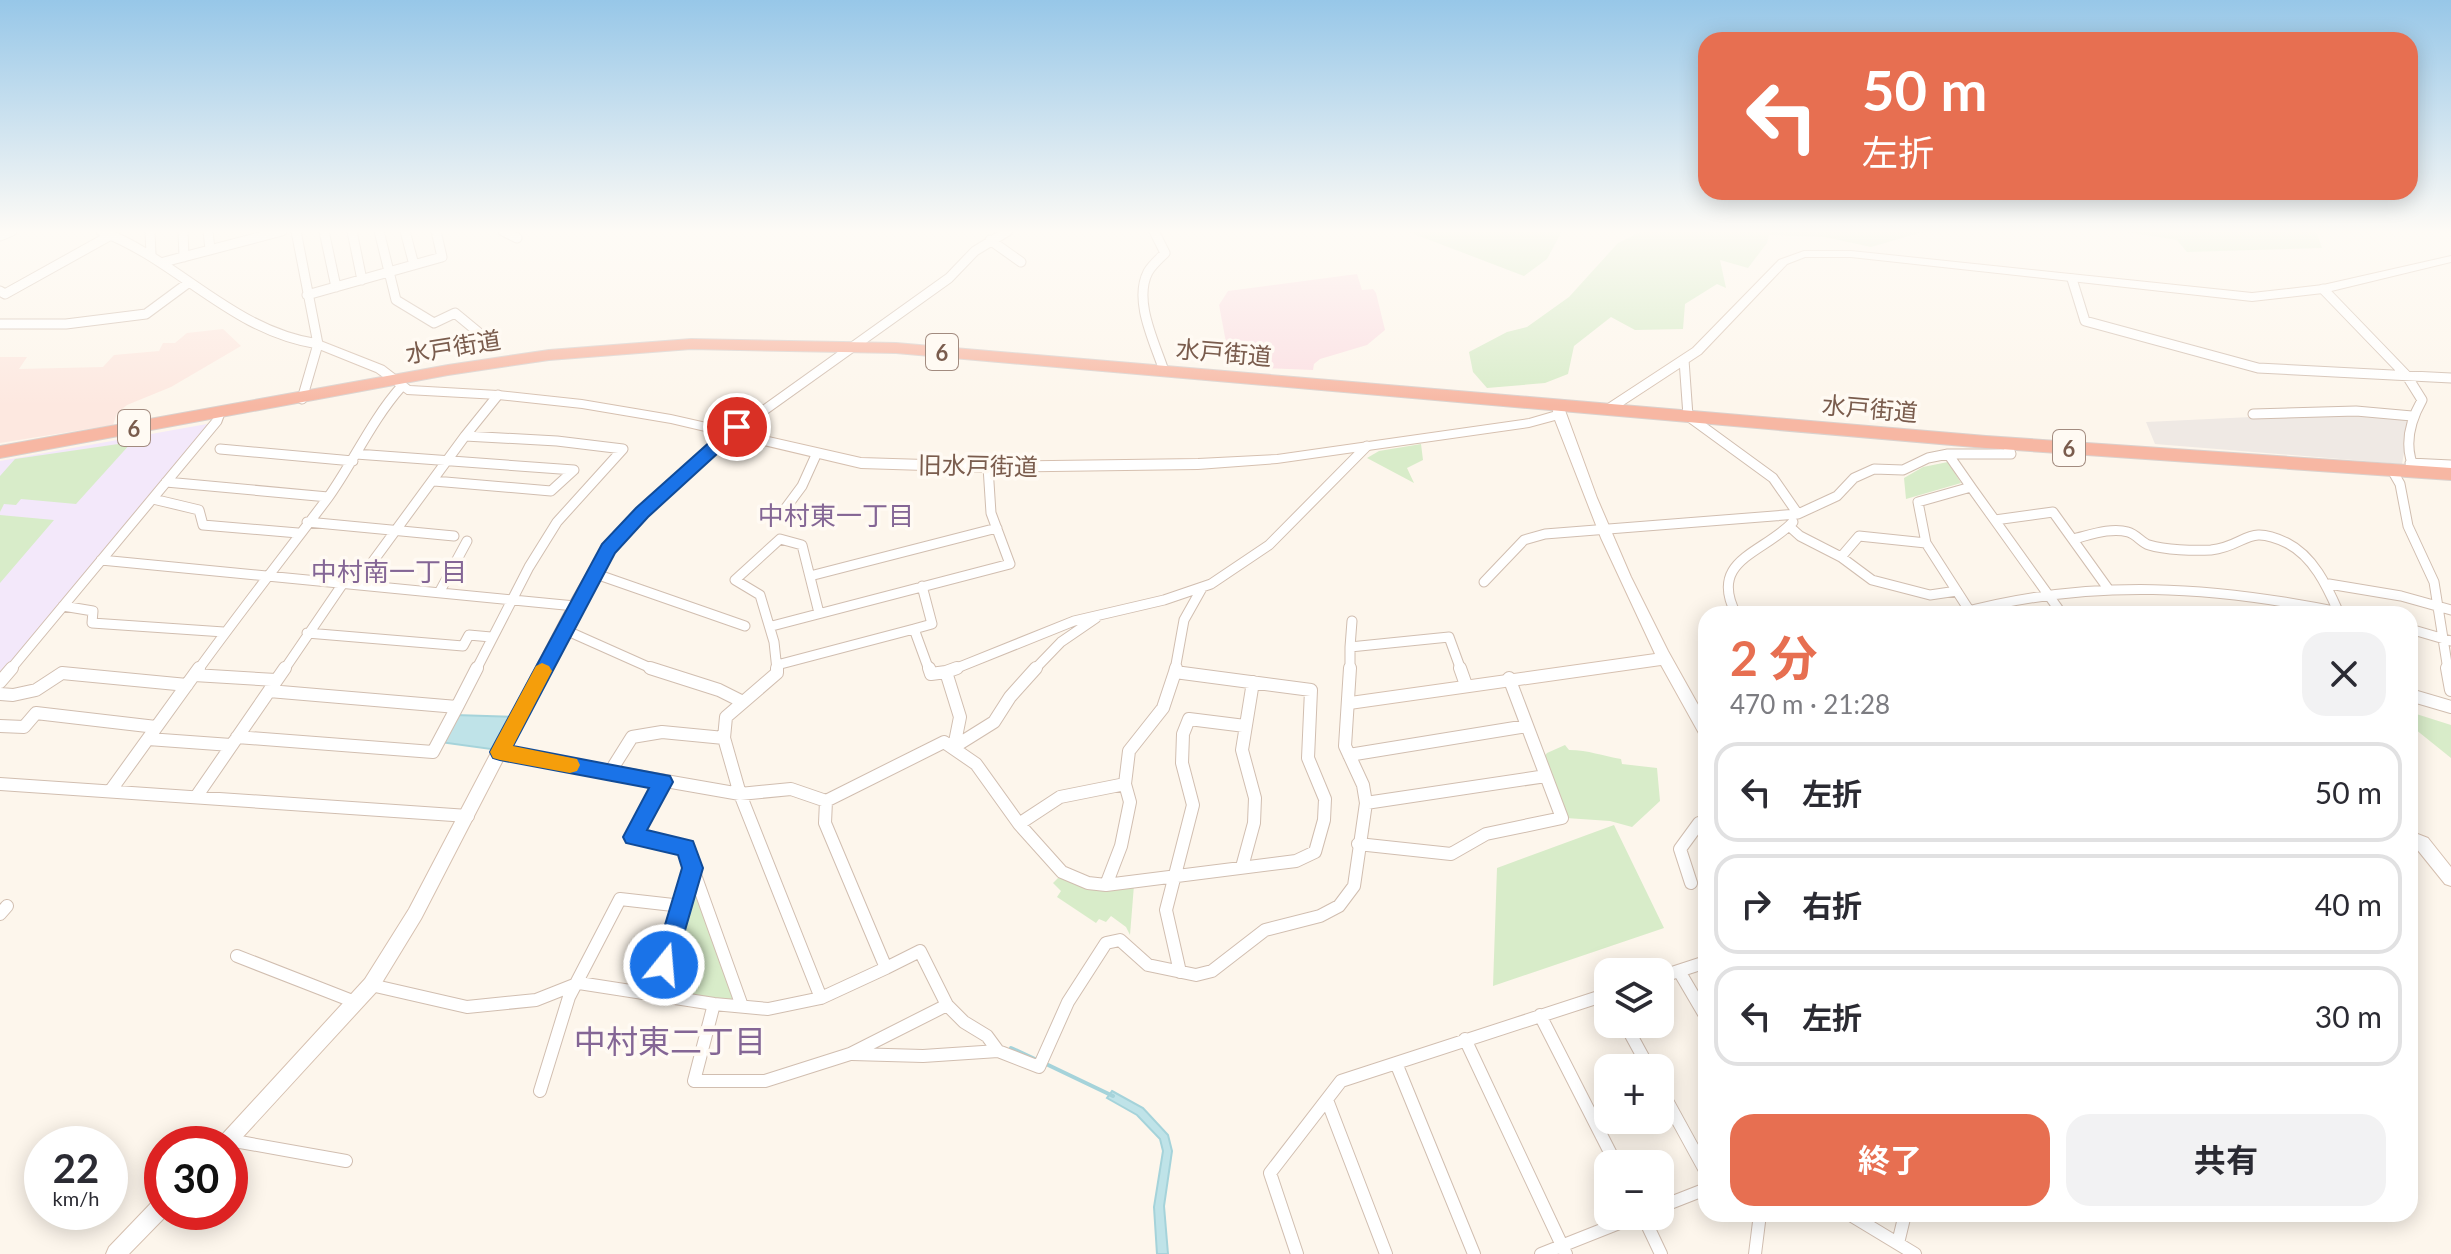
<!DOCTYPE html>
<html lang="ja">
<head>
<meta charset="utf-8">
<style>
  body { margin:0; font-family:Lato,"Noto Sans JP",sans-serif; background:#f2f2f3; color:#2b2b33; height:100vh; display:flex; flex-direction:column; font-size:30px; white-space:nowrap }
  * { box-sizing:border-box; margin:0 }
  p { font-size:26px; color:#7c7c81 }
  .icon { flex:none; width:44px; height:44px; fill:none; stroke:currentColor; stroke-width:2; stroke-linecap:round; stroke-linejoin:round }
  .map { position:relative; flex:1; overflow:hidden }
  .panel { position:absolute; left:1698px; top:606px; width:720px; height:616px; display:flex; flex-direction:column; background:#fff; border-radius:24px; box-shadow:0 4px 20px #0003 }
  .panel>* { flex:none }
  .banner { position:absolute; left:1698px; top:32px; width:720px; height:168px; border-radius:24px; box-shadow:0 4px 20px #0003; background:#e76f51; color:#fff; overflow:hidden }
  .controls { position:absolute; left:1594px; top:958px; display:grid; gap:16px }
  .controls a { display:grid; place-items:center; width:80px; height:80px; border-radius:16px; background:#fff; box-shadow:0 4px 20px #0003; font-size:40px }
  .speed { position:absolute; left:24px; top:1126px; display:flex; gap:16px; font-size:40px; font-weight:700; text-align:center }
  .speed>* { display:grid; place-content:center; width:104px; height:104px; border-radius:50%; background:#fff; box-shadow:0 4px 20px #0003; line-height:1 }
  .speed small { font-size:20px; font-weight:400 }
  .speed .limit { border:12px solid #d22; background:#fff; color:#111 }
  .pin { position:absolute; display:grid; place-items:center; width:68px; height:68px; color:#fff; margin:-34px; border:4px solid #fff; border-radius:50%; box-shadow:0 2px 8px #0007 }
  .me { position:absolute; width:88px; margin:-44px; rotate:17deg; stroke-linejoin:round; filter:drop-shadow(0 0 6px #0008) }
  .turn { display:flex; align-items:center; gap:28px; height:168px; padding:0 32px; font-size:36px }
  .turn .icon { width:104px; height:104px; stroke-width:2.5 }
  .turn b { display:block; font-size:56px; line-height:68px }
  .round { display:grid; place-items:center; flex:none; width:84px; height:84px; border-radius:24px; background:#f2f2f3 }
  .summary { display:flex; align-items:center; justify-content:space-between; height:136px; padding:0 32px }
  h1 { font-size:48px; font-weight:700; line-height:60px; color:#e76f51 }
  .button { display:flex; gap:16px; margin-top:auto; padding:16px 32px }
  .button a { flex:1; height:92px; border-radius:24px; background:#e76f51; color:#fff; font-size:32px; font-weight:700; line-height:92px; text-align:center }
  .button a+a { background:#f2f2f3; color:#2b2b33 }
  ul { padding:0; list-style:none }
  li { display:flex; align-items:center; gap:24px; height:100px; margin:0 16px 12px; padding:0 16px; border:4px solid #e1e1e2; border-radius:24px }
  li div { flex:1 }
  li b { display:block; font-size:30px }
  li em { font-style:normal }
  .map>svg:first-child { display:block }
  .commercial { fill:#fde8e0 }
  .industrial { fill:#efe9e4 }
  .education { fill:#f3e8fa }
  .medical { fill:#fbdfe3 }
  .green { fill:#d8ecc9 }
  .water { fill:#bfe3e8; stroke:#a5d3da; stroke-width:2 }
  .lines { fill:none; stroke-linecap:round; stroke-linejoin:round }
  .stream { stroke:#a5d3da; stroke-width:4 }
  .street-far1-casing { stroke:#d1beb0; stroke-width:11 }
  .street-casing { stroke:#d1beb0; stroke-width:14 }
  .secondary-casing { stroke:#d6c0b0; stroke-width:2 }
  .highway-casing { stroke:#dad1cd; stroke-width:2 }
  .street-far1 { stroke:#fff; stroke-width:9 }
  .street { stroke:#fff; stroke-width:12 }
  .secondary { fill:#fff; fill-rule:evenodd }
  .highway { fill:#f7b7a3; fill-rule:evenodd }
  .route { fill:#1a73e8; stroke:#114b97; stroke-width:2 }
  .slow { fill:#f59e0b }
  .labels { text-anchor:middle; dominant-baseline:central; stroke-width:7; stroke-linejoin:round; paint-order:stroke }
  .shield { fill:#fffaf3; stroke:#a28b7f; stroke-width:2 }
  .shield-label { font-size:22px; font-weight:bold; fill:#7a5c4d }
  .street-label { font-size:24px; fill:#7a5c4d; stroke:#fffaf3 }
  .neighbourhood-label { font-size:26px; fill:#846695; stroke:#fffaf3 }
  .near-neighbourhood-label { font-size:32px; fill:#846695; stroke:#fffaf3 }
</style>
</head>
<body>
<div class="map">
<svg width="2451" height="1254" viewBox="0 0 2451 1254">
  <rect width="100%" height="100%" fill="#fdf6ec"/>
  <path class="commercial" d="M223 329 241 346 171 387 127 405 117 413 113 425 0 443V357H27L19 369 103 367 114 355 159 351 163 343H175L187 333Z"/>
  <path class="industrial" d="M2358 412 2410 419 2402 464 2155 444 2146 422Z"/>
  <path class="education" d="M207 424 209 425 0 675V461Z"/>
  <path class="medical" d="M1357 274 1362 290 1373 289 1376 293 1385 330 1367 345 1320 359 1314 364 1313 370 1237 367 1228 353 1219 305 1228 291Z"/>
  <path class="green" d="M1406 231H1562L1547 259 1524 276Z
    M1642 231H1926L1871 247 1825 237 1769 235 1767 243 1748 268 1720 260 1726 288 1717 284 1685 304 1683 329 1635 330 1611 317 1574 346 1568 374 1545 383 1487 388 1473 372 1469 352 1507 332 1527 327 1569 297 1618 243Z
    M2121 231H2316L2322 248 2187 252 2177 240Z
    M132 442 76 504 21 499 16 505 4 504 0 512V476L15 459Z
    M1421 444 1423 460 1407 468 1414 483 1367 458 1379 451Z
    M1948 462 1961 483 1906 499 1904 478 1923 467Z
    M0 515 54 520 0 583Z
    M2410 712 2451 725V758L2410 725Z
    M1565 745 1569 750C1589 750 1602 756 1621 759L1622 764 1657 768 1660 801 1632 827 1610 821 1566 818 1542 759 1547 753Z
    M1614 825 1664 928 1493 986 1497 868Z
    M693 875 738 1003 660 992Z
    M1060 876 1134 885 1130 935 1126 927 1111 916 1106 922 1099 919 1096 923 1057 897 1061 891 1053 883Z"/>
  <path class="water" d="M455 715 517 717 498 750 440 742Z
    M1112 1091 1143 1108 1168 1135 1172 1151 1164 1206 1168 1254H1157L1154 1207 1163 1151 1160 1139 1137 1115 1107 1098Z"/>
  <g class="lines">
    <path class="stream" d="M1011 1048 1037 1060
      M1044 1063 1113 1096"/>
    <defs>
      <path id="street-far1" d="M101 231C179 261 232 331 318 344
        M150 231 151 255
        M183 231 184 257
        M208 231 210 250
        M296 231 318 344 302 399
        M324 231 336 287
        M352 231 362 280
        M379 231 396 300 434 323 455 313 478 332
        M405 231 414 265
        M503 231 517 238
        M1154 231 1165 253C1159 259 1152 265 1148 272 1133 301 1155 343 1164 371
        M0 236 12 231
        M990 240 1021 262
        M164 262 282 231
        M2072 279 2085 321 2258 368 2451 378
        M2323 289 2407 376 2422 400C2409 423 2403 448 2416 472
        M0 291 5 294 111 235
        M307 295 442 257 436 231
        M0 324H66L146 314 188 283
        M1684 360 1688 416 1773 478 1798 514
        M2253 414 2356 411 2412 416
        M731 434 949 278 975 251 1008 231
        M465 436 498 395
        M220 449 353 461
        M356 454 574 470 551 491 434 481
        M1948 454 1971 487
        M2410 463 2451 465
        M2392 470 2400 484 2408 526 2434 582 2448 670
        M166 482 328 497
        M153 499 199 510 203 525 298 533
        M782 513 802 486 816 455
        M1995 520 2053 512 2109 590
        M307 522 454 536
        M1790 527 1800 536 1841 557 1872 580 1930 595 1957 591
        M2073 539C2090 535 2111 527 2128 532 2136 534 2142 543 2149 545 2165 550 2194 551 2211 550 2247 546 2246 523 2287 543 2313 556 2327 586 2338 611
        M1841 557 1859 536 1926 543
        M101 560 575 606
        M593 573 745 626
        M810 576 997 528
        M1484 582 1524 540 1545 534 1798 514 1837 496 1854 478 1874 469 1903 470 1928 458 1948 454H2011L2007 444
        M357 583 465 436 557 441 623 449 557 522 529 567 476 670
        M2329 584 2401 596 2451 610
        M922 586 932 624 914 629 929 670
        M440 591 467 541
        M63 606 93 611 92 623 224 632
        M1969 610 1926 543 1918 502 1971 487 2062 614
        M1736 614C1708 560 1762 554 1793 522
        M1957 614C2091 577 2215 586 2349 614
        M772 626 1010 564 991 513 988 467
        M563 629 655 670
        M2410 629 2451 641
        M307 633 463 646 469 635 491 637
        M1350 647 1352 621
        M777 665 914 629
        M10 670 217 421 220 413
        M198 670C240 612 284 556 327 499 353 463 371 421 401 387
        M284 670 344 582
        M777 670 774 642 760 595 735 580 780 539 802 545 819 613
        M952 670 1074 621 1164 600 1211 584 1269 545 1367 446
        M1034 670 1061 642 1096 618
        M1175 670 1184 620 1202 588
        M1350 670V647L1449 637 1461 670"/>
      <path id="street" d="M650 668 719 690 743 702
        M777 668V673L726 717 724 738 740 794 821 998
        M929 668 931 674 946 672 960 717 954 747
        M1460 668 1466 685
        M2447 668 2451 690
        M946 672 957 668
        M1175 672 1176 668
        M1175 672 1311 690 1308 758 1325 799 1324 820 1315 852 1296 861 1106 885 1121 846 1130 802 1125 784 1129 751 1163 708Z
        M194 675 276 680
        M0 682 12 668
        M269 691 457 707 477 668
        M0 694 13 695 36 690 62 673 187 685
        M2410 695 2451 707
        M0 726 24 727 36 713 156 727
        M237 737 433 752 457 707
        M148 739 231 745
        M954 747 994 722 1010 697 1036 668
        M500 752 740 794 791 789 826 801 944 742 976 764 1019 824 1062 872 1088 883 1106 885
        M1349 755 1527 726
        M610 772 632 737 662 732 724 738
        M663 782 633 837 685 847 742 1006
        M0 784 468 816
        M111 790 199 668
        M196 797 285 668
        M1366 803 1546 776
        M1019 824 1060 797 1125 784
        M1358 844 1451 854 1486 834 1562 818 1509 678
        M1242 867 1254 823 1255 798 1242 750 1253 682
        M1691 883 1680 849 1699 823 1706 822
        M0 914 7 906
        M237 956 355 1002
        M886 968 920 951 947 1005 964 1022 987 1036 998 1051 1039 1067 1068 1002 1106 943 1120 940 1148 965 1196 975 1212 971 1265 930 1320 916 1339 906 1354 886 1366 803 1363 785 1345 746 1350 668
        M1679 971 1706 1017
        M1180 972 1166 910 1193 805 1182 763 1183 734 1189 719 1245 726
        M1660 977 1706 962
        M371 985 467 1007 536 1000 579 983 714 1004 768 1009 821 998 886 968 825 823 826 801
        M655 995 693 868
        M714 1004 694 1081H765L850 1054 947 1005
        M1540 1015 1616 1164
        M1625 1024 1649 1068
        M1465 1039 1566 1254
        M852 1054 923 1056 998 1051
        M1396 1063 1474 1254
        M1660 1088 1706 1172
        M540 1091 569 997 620 899 682 906
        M1327 1100 1386 1254
        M229 1140 346 1161
        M1660 1207 1706 1189
        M1849 1214 1915 1254
        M1643 1216 1661 1254
        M1898 1243 1905 1214
        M1297 1254 1270 1173 1341 1081 1608 994
        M1541 1254 1637 1216
        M1755 1254 1760 1214"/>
      <path id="secondary" d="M1804 251H1851L2252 293 2323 285 2451 256V262L2323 293 2252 301 1851 257H1805L1787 264 1701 354 1611 413H1603L1601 410 1603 407 1693 348 1779 260Z
        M318 340 384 366 410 386 498 391 582 400 671 415 861 458 988 462 1198 459 1277 455 1529 419 1553 412 1554 402H1562L1597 498 1631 577 1668 651 1706 719V739L1701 737 1661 665 1350 709 1345 707 1343 703 1345 699 1350 697 1655 654 1601 538 1555 420 1529 427 1277 463 1198 469 988 472 861 468 734 438 647 516 613 553 581 609 421 919 377 991 230 1151V1144H216L219 1138 365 979 409 909 570 602 603 545 637 510 722 435 671 423 582 408 498 399 407 394 376 372 314 347 312 344Z
        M2410 831 2428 838 2451 867V886L2445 884 2416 848 2410 845Z
        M162 1197V1212L169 1213 129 1254H106L109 1247 155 1199Z"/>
      <path id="highway" d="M691 339 896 343 1986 436 2451 468V480L1986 448 896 353 691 349 549 360 448 375 0 458V446L448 365 549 350Z"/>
    </defs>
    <use href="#street-far1" class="street-far1-casing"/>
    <use href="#street" class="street-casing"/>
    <use href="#secondary" class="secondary-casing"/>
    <use href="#highway" class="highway-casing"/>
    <use href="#street-far1" class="street-far1"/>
    <use href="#street" class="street"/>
    <use href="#secondary" class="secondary"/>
    <use href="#highway" class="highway"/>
  </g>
  <linearGradient id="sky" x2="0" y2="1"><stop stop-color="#97c7e8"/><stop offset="0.57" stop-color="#fefbf6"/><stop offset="1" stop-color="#fefbf6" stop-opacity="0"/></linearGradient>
  <rect width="2451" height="406" fill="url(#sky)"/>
  <path class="route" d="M737 422 745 427 742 431 648 517 615 553 513 746 670 776 673 782 647 830 693 841 703 868 675 965 672 972 664 976 656 972 653 965 682 868 678 855 626 843 623 837 649 788 500 760 493 758 490 752 602 544 636 508 731 423Z"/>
  <path class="slow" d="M542 663 549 666 552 671 513 746 577 759 580 765 577 771 570 773 500 760 493 758 490 752 536 666Z"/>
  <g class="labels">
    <g class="shield">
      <rect x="926" y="334" width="32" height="36" rx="6"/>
      <rect x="118" y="410" width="32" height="36" rx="6"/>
      <rect x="2053" y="430" width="32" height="36" rx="6"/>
    </g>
    <g class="shield-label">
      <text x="942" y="352">6</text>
      <text x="134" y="428">6</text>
      <text x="2069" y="448">6</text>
    </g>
    <g class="street-label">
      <text transform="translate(453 346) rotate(-9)">水戸街道</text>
      <text transform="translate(1224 352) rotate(5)">水戸街道</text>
      <text transform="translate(1870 408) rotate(5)">水戸街道</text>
      <text transform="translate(978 465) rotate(1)">旧水戸街道</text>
    </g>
    <g class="neighbourhood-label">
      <text x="836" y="515">中村東一丁目</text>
      <text x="389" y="571">中村南一丁目</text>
    </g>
    <g class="near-neighbourhood-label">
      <text x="670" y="1040">中村東二丁目</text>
    </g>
  </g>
</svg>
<div class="controls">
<a><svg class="icon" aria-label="layers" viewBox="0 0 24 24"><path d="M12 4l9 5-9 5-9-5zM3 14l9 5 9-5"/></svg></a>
<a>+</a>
<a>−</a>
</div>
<div class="speed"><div>22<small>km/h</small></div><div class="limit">30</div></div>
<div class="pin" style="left:737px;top:427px;background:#d93025"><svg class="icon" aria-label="arrive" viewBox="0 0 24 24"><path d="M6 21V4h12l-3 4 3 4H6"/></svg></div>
<svg class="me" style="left:664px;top:965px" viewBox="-20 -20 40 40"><circle r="17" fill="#1a73e8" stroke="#fff" stroke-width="3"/><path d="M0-11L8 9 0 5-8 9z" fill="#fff"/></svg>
<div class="banner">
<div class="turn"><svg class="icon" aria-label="left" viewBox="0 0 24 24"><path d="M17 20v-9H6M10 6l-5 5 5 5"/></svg><div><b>50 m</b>左折</div></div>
</div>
<section class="panel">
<div class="summary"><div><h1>2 分</h1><p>470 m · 21:28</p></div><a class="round"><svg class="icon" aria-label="close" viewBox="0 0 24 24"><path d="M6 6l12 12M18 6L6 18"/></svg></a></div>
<ul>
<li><svg class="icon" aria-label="left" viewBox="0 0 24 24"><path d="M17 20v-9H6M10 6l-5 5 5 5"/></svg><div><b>左折</b></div><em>50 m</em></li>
<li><svg class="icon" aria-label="right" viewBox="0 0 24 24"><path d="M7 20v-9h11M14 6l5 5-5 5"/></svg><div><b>右折</b></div><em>40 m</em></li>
<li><svg class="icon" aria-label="left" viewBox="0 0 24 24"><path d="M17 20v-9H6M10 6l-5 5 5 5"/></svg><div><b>左折</b></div><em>30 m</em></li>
</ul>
<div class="button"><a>終了</a><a>共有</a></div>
</section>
</div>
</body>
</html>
